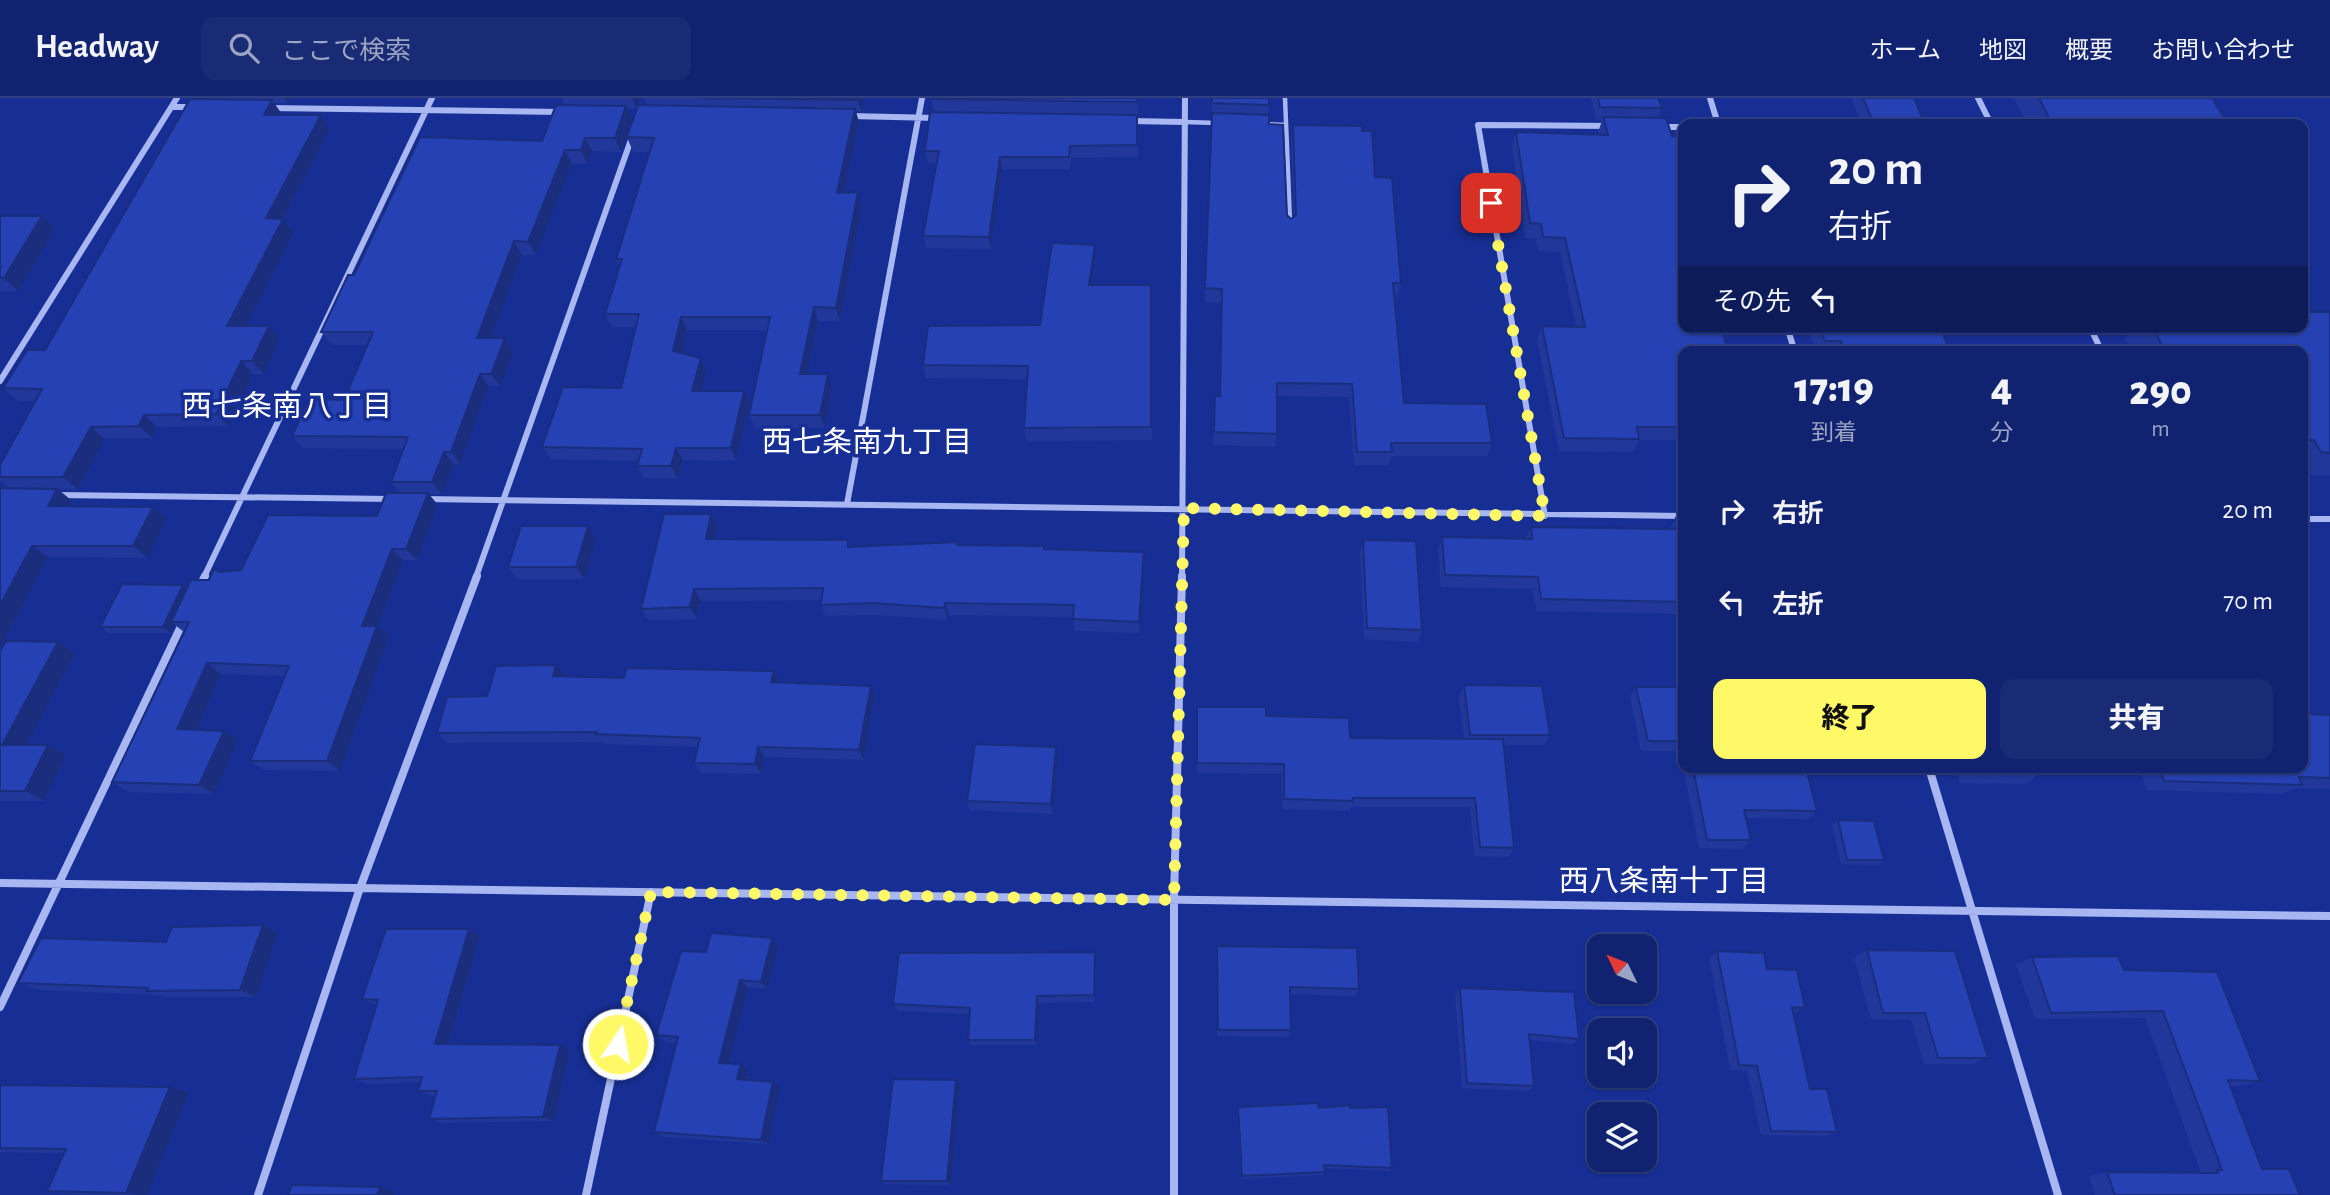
<!DOCTYPE html>
<html lang="ja">
<head>
<meta charset="utf-8">
<style>
  body { margin:0; font-family:"Alegreya Sans","Noto Sans JP",sans-serif; background:#1a2b75; color:#f1f3f6; height:100vh; display:flex; flex-direction:column; font-size:26px; white-space:nowrap }
  * { box-sizing:border-box; margin:0 }
  p { font-size:23px; color:#9ca4c3 }
  .icon { flex:none; width:38px; height:38px; fill:none; stroke:currentColor; stroke-width:2; stroke-linecap:round; stroke-linejoin:round }
  .map { position:relative; flex:1; overflow:hidden }
  .drawer { position:absolute; left:1678px; top:248px; width:630px; height:427px; display:flex; flex-direction:column; background:#112370; border-radius:14px; box-shadow:0 2px 5px #0004,0 0 0 2px #304083 }
  .drawer>* { flex:none }
  .top-card { position:absolute; left:1678px; top:21px; width:630px; height:214px; border-radius:14px; box-shadow:0 2px 5px #0004,0 0 0 2px #304083; background:#112370; color:#f1f3f6; overflow:hidden }
  .needle { width:46px; rotate:313deg }
  .fabs { position:absolute; left:1587px; top:836px; display:grid; gap:14px }
  .fabs a { display:grid; place-items:center; width:70px; height:70px; border-radius:14px; background:#112370; box-shadow:0 2px 5px #0004,0 0 0 2px #304083; font-size:35px }
  .pin { position:absolute; display:grid; place-items:center; width:60px; height:60px; color:#fff; margin:-30px; border-radius:14px; box-shadow:0 4px 10px #0006 }
  .me { position:absolute; width:77px; margin:-38px; rotate:12deg; stroke-linejoin:round; filter:drop-shadow(0 0 5px #0008) }
  .turn { display:flex; align-items:center; gap:24px; height:147px; padding:0 35px; font-size:32px }
  .turn .icon { width:91px; height:91px; stroke-width:2.5 }
  .turn b { display:block; font-size:49px; line-height:60px }
  .then { display:flex; align-items:center; height:66px; padding:0 35px; background:#0003; gap:14px; font-size:26px }
  .eta { display:flex; justify-content:space-evenly; align-items:center; height:119px; text-align:center }
  .eta b { font-size:42px; font-weight:800; line-height:49px }
  .primary-button { display:flex; gap:14px; margin-top:auto; padding:14px 35px }
  .primary-button a { flex:1; height:80px; border-radius:14px; background:#fff968; color:#111; font-size:28px; font-weight:800; line-height:80px; text-align:center }
  .primary-button a+a { background:#1a2b75; color:#f1f3f6 }
  ul { padding:0; list-style:none }
  li { display:flex; align-items:center; gap:21px; height:91px; padding:0 35px }
  li div { flex:1 }
  li b { display:block; font-size:26px }
  li em { font-style:normal }
  header { display:flex; align-items:center; gap:42px; box-sizing:border-box; height:98px; padding:0 35px; background:#112370; border-bottom:2px solid #304083 }
  header strong { font-size:33px }
  nav { display:flex; gap:38px; margin-inline-start:auto; font-size:24px }
  .search { width:490px; height:63px; background:#1a2b75; display:flex; align-items:center; gap:18px; box-sizing:border-box; padding:0 24px; border-radius:14px; color:#9ca4c3; font-size:26px }
  .map>svg:first-child { display:block }
  .lines { fill:none; stroke-linecap:round; stroke-linejoin:round }
  .lane { stroke:#a8b7f1; stroke-width:4.5 }
  .street-far1 { stroke:#a8b7f1; stroke-width:6 }
  .street { stroke:#a8b7f1; stroke-width:8 }
  .wall { fill:#21389a }
  .shaded-wall { fill:#1b2e7d }
  .building { fill:#2641b3; stroke:#1b2e7d; stroke-width:2 }
  .route { stroke:#fff968; stroke-width:12; stroke-dasharray:0 21.6 }
  .labels { text-anchor:middle; dominant-baseline:central; stroke-width:7; stroke-linejoin:round; paint-order:stroke }
  .neighbourhood-label { font-size:30px; fill:#fff; stroke:#172f95 }
</style>
</head>
<body>
<header>
<strong>Headway</strong>
<div class="search"><svg class="icon" aria-label="search" viewBox="0 0 24 24"><circle cx="10" cy="10" r="6"/><path d="M15 15l6 6"/></svg>ここで検索</div>
<nav><a>ホーム</a><a>地図</a><a>概要</a><a>お問い合わせ</a></nav>
</header>
<div class="map">
<svg width="2330" height="1097" viewBox="0 0 2330 1097">
  <rect width="100%" height="100%" fill="#172f95"/>
  <g class="lines">
    <path class="lane" d="M1285 0 1290 124
      M1185 24 1217 25
      M1265 26 1286 27"/>
    <path class="street-far1" d="M1710 0 1718 26
      M1978 0 1991 26
      M172 9H194
      M269 10 561 14
      M850 18 936 20
      M1130 23 1185 24
      M1659 29H1684
      M1787 229 1795 254
      M2090 229 2102 254
      M0 283 177 0
      M57 397 391 401
      M424 401 1684 418
      M847 406 922 0
      M1545 418 1478 27 1609 28
      M2303 421H2330
      M204 479 432 0
      M476 479 632 39
      M1182 479 1185 0"/>
    <path class="street" d="M200 488 205 478
      M1929 670 2058 1097
      M0 785 2330 818
      M0 909 183 524
      M258 1097 360 790 477 478
      M586 1097 651 794
      M1174 1097V802L1182 478"/>
  </g>
  <path class="wall" d="M202 0H291L288 5H274L281 17 330 31 283 121 294 134 245 228 280 240 264 276H253L229 328 157 329 152 340 105 341 78 391H58L72 403 69 408 167 420 148 460 48 459 0 550 8 390 0 383V367L36 303H18L3 290 45 252 203 1Z
    M562 0H640L636 10H627L632 22 621 54 592 53 587 66H572L536 157H522L490 240H505L514 253 500 288H489L460 366H454L442 396H428L438 407 417 462H403L378 529 389 539 340 673 265 672 250 663 285 578 221 576 197 632 224 633 238 642 214 696 128 694 112 684 184 534 175 527 171 535H109L100 529 183 487 187 490 209 482 220 474 241 472 377 418 401 395 391 384 403 351 303 350 292 338 344 302 367 247H332L321 234 354 177 542 43 565 7Z
    M644 0H864L861 14 856 13 859 25 844 95 858 94 862 108 840 223H818L808 276 832 289 825 330H755L749 317 767 232H687L682 255 701 260 707 273 702 293 749 306 736 363 683 362 678 381 644 380 637 368 638 363 551 361 542 349 621 290 636 229H612L605 216 620 170 616 161 649 54H633L627 39 647 7Z
    M931 0H1138V59L1071 60 1070 71H1002L991 151 926 150 923 138 937 65H928L925 53 934 14Z
    M1212 0 1269 7 1268 17 1269 26 1287 117 1291 121 1294 118 1291 41 1293 27 1362 33 1375 79 1401 185 1398 199H1394L1404 305 1492 345 1488 358H1391L1389 367H1354L1349 299 1277 298V336L1275 349 1213 347 1215 298H1219L1221 205 1205 204Z
    M1591 0H1658L1662 10 1658 20 1684 254V342H1639L1633 354 1559 353 1537 242 1542 228 1576 229 1560 154 1538 153 1536 140H1525L1512 48 1516 34 1599 37 1598 34 1602 23 1596 22Z
    M1851 0H1914L1925 26H1862Z
    M2014 0H2212L2228 26H2027Z
    M0 118 55 131 18 193H0Z
    M1095 161 1092 187H1151L1152 342 1026 343 1024 330 1027 281 926 280 923 267 1040 227Z
    M2330 214V377H2303V254H2131L2125 240 2135 229H2303Z
    M1807 229H1940L1948 248 1944 254H1816Z
    M711 416 718 429 715 441 848 442 851 449 957 444 958 447 1144 454V466L1140 535 1074 533 1073 519 949 517 948 522 877 517 826 518 821 507 822 502 701 503 697 521 649 522 641 511Z
    M1676 420H1684V516L1536 513 1533 491 1441 489 1438 451 1442 439 1525 441 1531 429 1670 431Z
    M596 441 585 481H517L508 469Z
    M1363 442 1422 532 1418 544 1364 541 1360 454Z
    M58 544 75 555 26 647H48L66 657 44 703H0V553Z
    M565 578 779 583V585L875 598 864 662 765 659 761 676 701 675 694 665 698 649 605 646 603 644 448 645 437 635 487 598Z
    M1464 587 1550 637 1544 647H1503L1514 750 1508 759 1474 758 1470 709H1351L1350 713 1282 711V676L1197 675V609L1266 618 1350 640 1464 641 1459 598Z
    M1636 589H1684V670H1806L1817 713 1807 721 1746 720 1751 742 1742 751 1699 750 1680 653H1641L1630 599Z
    M2330 617V691L2296 690 2283 696 2147 692 2139 670H2303Z
    M1058 659 1053 716 970 712 967 703Z
    M1955 670H2038L2040 676 2025 686 1960 685Z
    M1838 722 1884 762 1878 767 1841 766 1832 727Z
    M263 827 278 835 256 899H165L158 897 39 892 18 885 166 844Z
    M480 838 449 946 560 947 570 952 554 1023 441 1025 429 1021 435 998H431L418 993 421 984 368 986 354 981 377 907 362 901Z
    M772 840 779 848 768 891 748 889 728 965 748 972 746 982 780 989 769 1046 664 1039 654 1034 677 945 666 944 656 937 706 854Z
    M1217 848 1359 891 1356 898 1290 896 1291 932 1289 939 1217 938Z
    M1867 852 1988 960 1972 966H1924L1911 922 1871 921 1854 860Z
    M1717 853 1767 871 1805 910 1795 915H1793L1810 991 1837 1034 1826 1038 1761 1037 1747 973 1730 972 1709 860Z
    M1095 854 1096 861 1095 904 1039 905 1037 947H971L968 942 970 916 898 913 893 906Z
    M2032 859 2124 872 2260 983 2239 988H2231L2262 1071 2300 1097H2095L2089 1078 2107 1074 2201 1075 2145 920 2035 921 2016 867Z
    M1460 890 1579 941 1572 946 1530 942 1534 988 1528 993 1462 990 1455 896Z
    M956 982 960 987 951 1087 886 1086 881 1083Z
    M0 987 170 989 189 994 147 1097 69 1096 47 1093 64 1055 0 1054Z
    M1238 1009 1350 1010 1392 1070 1389 1073 1325 1070V1074L1322 1077 1241 1081 1237 1013Z"/>
  <path class="shaded-wall" d="M284 0H291L288 5Z
    M632 0H640L636 10Z
    M859 0H864L861 14 858 2Z
    M272 2 282 16 274 31 264 17Z
    M626 8 632 22 621 54 615 40Z
    M855 11 859 25 841 109 837 95Z
    M321 17 330 31 276 134 266 120Z
    M585 40 592 53 587 66 581 52Z
    M565 52 572 66 536 157 528 144Z
    M1000 59 1002 71 991 151 989 139Z
    M858 94 862 108 840 223 836 210Z
    M42 118 55 131 18 193 4 180Z
    M283 121 294 134 239 241 227 228Z
    M514 143 522 157 486 253 477 240Z
    M1095 147V161L1090 201 1089 187Z
    M814 209 818 223 805 289 800 276Z
    M681 219 687 232 680 266 673 253Z
    M269 228 280 240 264 276 252 263Z
    M505 240 514 253 500 288 491 276Z
    M701 260 707 273 698 306 692 293Z
    M241 263 253 276 229 328 216 316Z
    M480 276 489 288 460 366 451 354Z
    M828 276 832 289 825 330 820 317Z
    M744 293 749 306 736 363 731 350Z
    M144 317 157 329 152 340 139 328Z
    M91 329 105 341 78 391 63 379Z
    M676 350 683 362 678 381 671 368Z
    M444 354 454 366 442 396 432 384Z
    M57 391 72 403 63 420 48 408Z
    M428 395 438 407 417 462 406 451Z
    M153 409 167 420 148 460 133 448Z
    M711 416 718 429 712 453 706 441Z
    M588 428 596 441 585 481 576 469Z
    M32 448 48 459 0 550V507Z
    M392 451 403 462 378 529 389 539 340 673 327 663 362 528Z
    M1144 454V466L1140 535 1139 524Z
    M183 487 191 493 171 524 175 526 171 535 163 529Z
    M694 491 701 503 697 521 690 509Z
    M945 505 949 517 948 522 944 510Z
    M58 544 75 555 21 657 2 647Z
    M207 565 221 576 193 641 177 631Z
    M556 567 565 578 562 589 553 578Z
    M774 573 779 583 777 595 771 584Z
    M871 588 875 598 864 662 859 652Z
    M224 633 238 642 214 696 199 687Z
    M48 647 66 657 44 703 25 693Z
    M758 649 765 659 761 676 755 666Z
    M1056 649 1058 659 1053 716 1051 706Z
    M263 827 278 835 256 899 240 892Z
    M469 831 480 838 447 951 435 946Z
    M772 840 779 848 768 891 761 884Z
    M1095 854 1096 861 1095 904 1094 897Z
    M740 882 748 889 727 971 719 965Z
    M1037 898 1039 905 1037 947 1035 942Z
    M560 947 570 952 554 1023 543 1019Z
    M741 966 748 972 745 987 737 981Z
    M956 982 960 987 951 1087 947 1083Z
    M773 984 780 989 769 1046 761 1042Z
    M170 989 189 994 147 1097H137L126 1095Z
    M380 1089 395 1093 394 1097H377Z"/>
  <path class="building" d="M703 0H859L858 2Z
    M931 0H1137V4L931 1Z
    M1212 0H1269V7L1212 5Z
    M1598 0H1658L1662 10 1600 9Z
    M1863 0H1914L1925 26H1874Z
    M2039 0H2212L2228 26H2052Z
    M190 1 272 2 264 17H321L266 120 283 121 227 228H269L252 263H241L216 316 144 317 139 328 91 329 63 379H0V367L42 291 3 290 27 252H45Z
    M556 7 626 8 615 40H585L581 52H565L528 144 514 143 477 240H505L491 276H480L451 354H444L432 384H391L408 339 292 338 309 301 344 302 373 234H321L348 177H354L420 39 542 43Z
    M638 7 855 11 837 95 858 94 836 210 814 209 800 276H828L820 317H749L770 219H681L673 253 701 260 692 293H744L731 350H676L671 368H637L642 351 542 349 563 289 621 290 639 216H605L622 161H616L654 40 627 39Z
    M930 14 1137 17V47L1070 48 1069 59H1000L989 139 923 138 939 53H925Z
    M1212 15 1269 17V26L1283 27 1287 117 1291 121 1296 117 1293 27 1362 28V33H1372L1375 79 1392 80 1401 185H1393L1404 305 1486 306 1492 345H1391L1392 354H1357L1352 286 1277 285V336L1214 334 1215 298H1220L1222 191 1205 190Z
    M1603 19 1666 20 1672 38H1684V229H1721L1728 254H1684V329H1637L1639 341 1564 340 1542 228 1585 229 1565 140 1543 139 1541 126 1530 125 1516 34 1608 37Z
    M0 118H42L4 180H0Z
    M1052 145 1095 147 1089 187H1151V329L1024 330 1028 268 923 267 928 228 1040 227Z
    M2303 214H2330V355L2321 354 2314 342H2303V254H2165L2153 229H2303Z
    M1819 229H1940L1948 248H1927L1929 254H1845L1841 243H1825Z
    M0 390 57 391 48 408 153 409 133 448H32L0 507Z
    M386 395H428L406 451H392L362 528H377L327 663H250L289 568 207 565 177 631 224 633 199 687 112 684 189 524H171L191 482H209L214 471 220 474 241 472 268 417 377 418Z
    M664 416H711L706 441 848 442V449L957 444V447L1044 448V451L1144 454 1139 524 1073 521 1074 507 945 505 944 510 872 505 821 507 823 490 694 491 690 509 641 511Z
    M1676 420H1684V504L1541 501 1538 479 1445 477 1442 439 1532 441 1531 429 1679 431Z
    M521 428H588L576 469H508Z
    M1363 442 1416 443 1422 532 1367 530Z
    M122 486 183 487 163 529H100Z
    M6 543 58 544 2 647H48L25 693H0V553Z
    M556 567 553 578 624 580 627 570 774 573 771 584 871 588 859 652 758 649 755 666 694 665 700 640 596 636 597 634 437 635 447 599 487 598 496 568Z
    M1464 587 1542 588 1550 637H1470Z
    M1636 589H1684V643H1648Z
    M1197 609H1266V618L1349 620 1350 640 1503 641 1514 750 1480 749 1475 700H1353V703L1284 701V666L1197 665Z
    M2303 616 2330 617V680L2299 679 2302 687 2164 683 2159 670H2303Z
    M975 646 1056 649 1051 706 967 703Z
    M1693 670H1806L1817 713 1744 712 1751 742H1707Z
    M1972 670H2038L2040 676 1973 675Z
    M1838 722 1874 723 1884 762H1847Z
    M263 827 240 892 147 893 148 890 18 885 41 840 166 844 172 829Z
    M386 831H469L435 946 560 947 543 1019 429 1021 437 993H418L422 979 354 981 378 902 362 901Z
    M711 835 772 840 761 884 740 882 719 965 741 966 737 981 773 984 761 1042 654 1034 678 939 656 937 681 853 706 854Z
    M1217 848 1357 850 1359 891 1290 889 1291 932H1218Z
    M1867 852 1955 853 1988 960H1938L1925 915H1883Z
    M1717 853 1764 855 1767 871 1797 872 1805 910 1792 909 1810 991H1827L1837 1034 1771 1033 1757 968 1739 967Z
    M1095 854 1094 897 1037 898 1035 942H968L970 910 893 906 899 855Z
    M2118 858 2124 872 2217 874 2260 983 2228 982 2262 1071H2289L2300 1097H2115L2107 1074 2218 1075 2217 1072H2222L2163 913 2051 915 2032 859Z
    M1460 890 1574 894 1579 941 1529 936 1534 988 1467 985Z
    M893 981 956 982 947 1083H881Z
    M0 987 170 989 126 1095 47 1093 66 1051 0 1050Z
    M1318 1005 1319 1010 1350 1007V1010L1388 1009 1392 1070 1324 1067 1325 1074 1242 1078 1238 1009Z
    M292 1087 380 1089 377 1097H288Z"/>
  <g class="lines">
    <path class="route" d="M618 946 651 794 1174 802 1184 410 1545 418 1491 105"/>
  </g>
  <g class="labels">
    <g class="neighbourhood-label">
      <text x="287" y="309">西七条南八丁目</text>
      <text x="867" y="345">西七条南九丁目</text>
      <text x="1664" y="784">西八条南十丁目</text>
    </g>
  </g>
</svg>
<div class="fabs">
<a><svg class="needle" viewBox="-14 -14 28 28"><path d="M0-13l5 13h-10z" fill="#e53935"/><path d="M0 13l5-13h-10z" fill="#9ca4c3"/></svg></a>
<a><svg class="icon" aria-label="sound" viewBox="0 0 24 24"><path d="M4 9h4l5-4v14l-5-4H4zM17 9q2 3 0 6"/></svg></a>
<a><svg class="icon" aria-label="layers" viewBox="0 0 24 24"><path d="M12 4l9 5-9 5-9-5zM3 14l9 5 9-5"/></svg></a>
</div>
<div class="pin" style="left:1491px;top:105px;background:#d93025"><svg class="icon" aria-label="arrive" viewBox="0 0 24 24"><path d="M6 21V4h12l-3 4 3 4H6"/></svg></div>
<svg class="me" style="left:618px;top:946px" viewBox="-20 -20 40 40"><circle r="17" fill="#fff968" stroke="#fff" stroke-width="3"/><path d="M0-11L8 9 0 5-8 9z" fill="#fff"/></svg>
<div class="top-card">
<div class="turn"><svg class="icon" aria-label="right" viewBox="0 0 24 24"><path d="M7 20v-9h11M14 6l5 5-5 5"/></svg><div><b>20 m</b>右折</div></div>
<div class="then">その先<svg class="icon" aria-label="left" viewBox="0 0 24 24"><path d="M17 20v-9H6M10 6l-5 5 5 5"/></svg></div>
</div>
<section class="drawer">
<div class="eta">
<div><b>17:19</b><p>到着</p></div>
<div><b>4</b><p>分</p></div>
<div><b>290</b><p>m</p></div>
</div>
<ul>
<li><svg class="icon" aria-label="right" viewBox="0 0 24 24"><path d="M7 20v-9h11M14 6l5 5-5 5"/></svg><div><b>右折</b></div><em>20 m</em></li>
<li><svg class="icon" aria-label="left" viewBox="0 0 24 24"><path d="M17 20v-9H6M10 6l-5 5 5 5"/></svg><div><b>左折</b></div><em>70 m</em></li>
</ul>
<div class="primary-button"><a>終了</a><a>共有</a></div>
</section>
</div>
</body>
</html>
